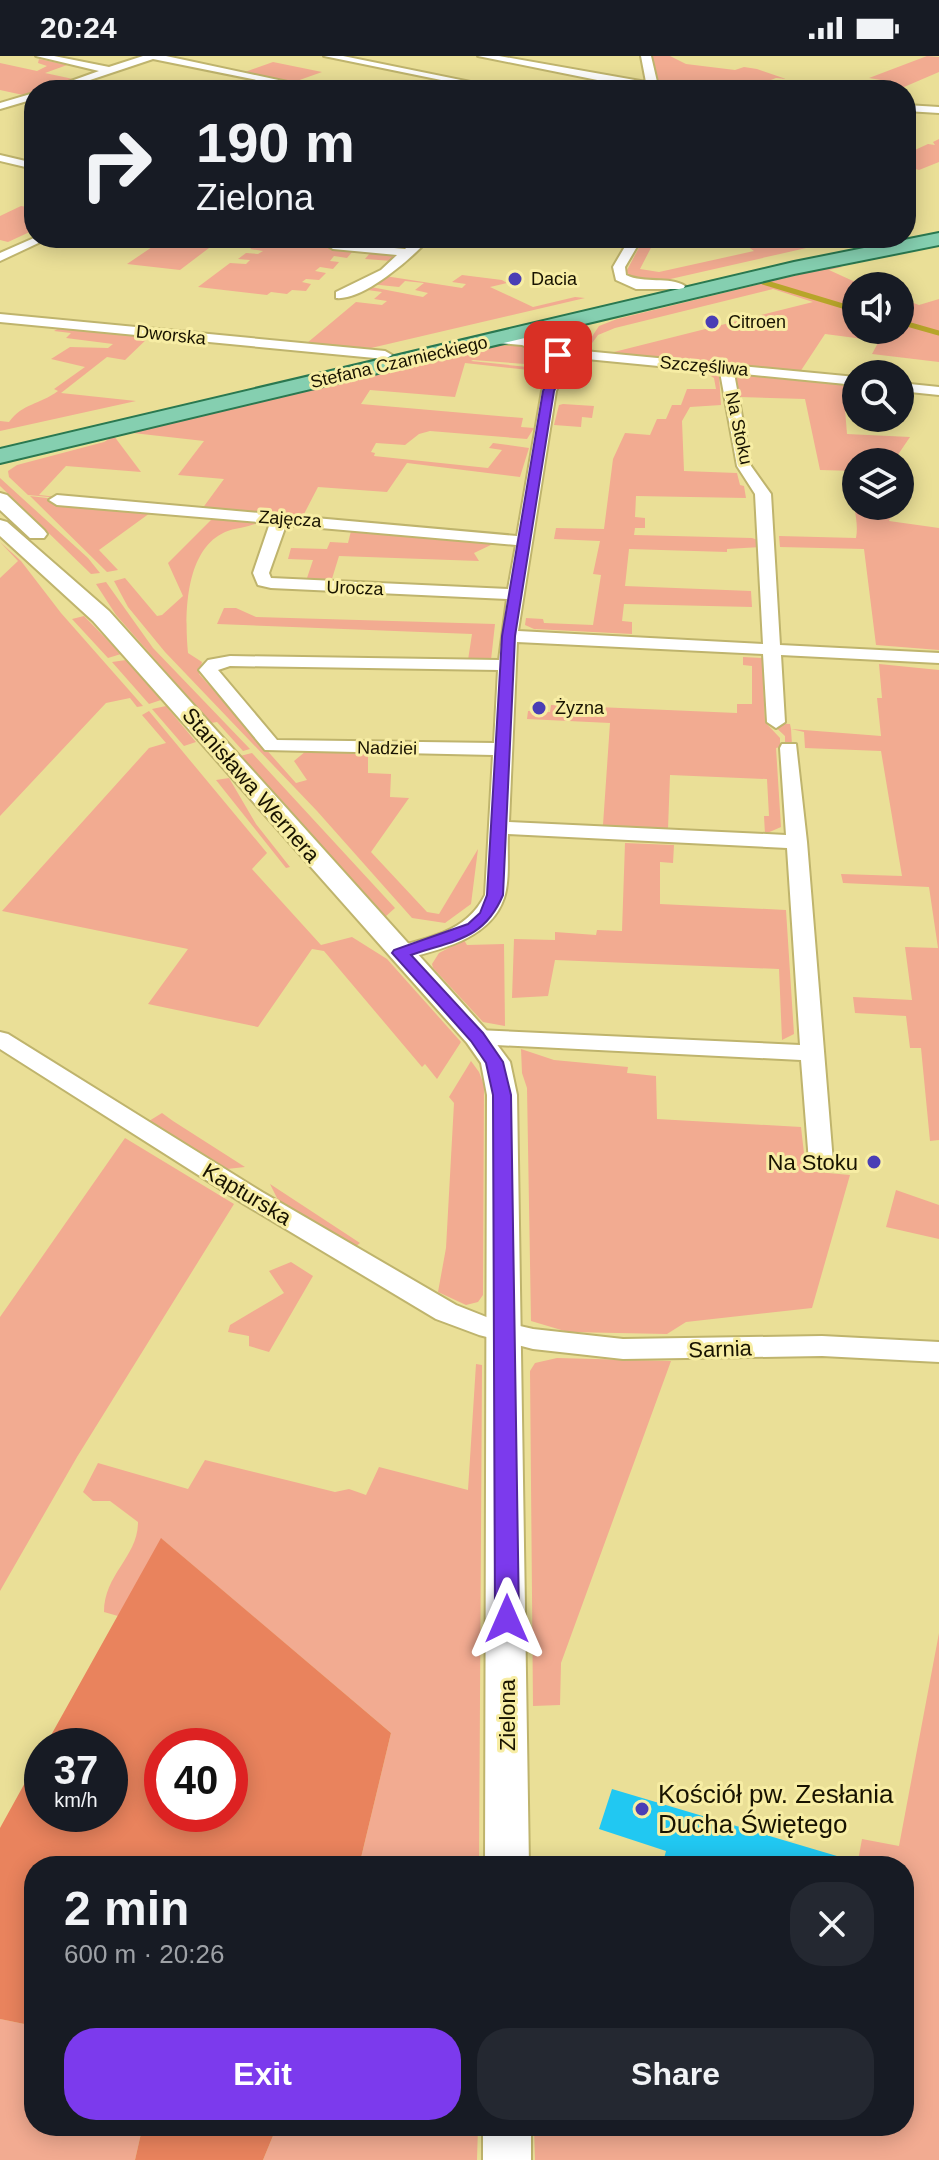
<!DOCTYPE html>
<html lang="en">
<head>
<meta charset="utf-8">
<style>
  body { margin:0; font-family:Helvetica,sans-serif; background:#242831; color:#f1f3f6; height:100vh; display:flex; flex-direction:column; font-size:30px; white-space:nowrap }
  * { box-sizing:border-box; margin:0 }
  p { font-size:26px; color:#9ea1a6 }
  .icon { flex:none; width:44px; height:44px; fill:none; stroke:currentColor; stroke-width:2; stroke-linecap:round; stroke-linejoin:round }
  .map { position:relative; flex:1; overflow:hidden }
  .drawer { position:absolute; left:24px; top:1800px; width:890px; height:280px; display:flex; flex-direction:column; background:#171b24; border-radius:32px; box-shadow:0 4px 20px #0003 }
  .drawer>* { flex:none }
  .hud { position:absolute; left:24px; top:24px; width:892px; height:168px; border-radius:32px; box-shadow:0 4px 20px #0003; background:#171b24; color:#f1f3f6; overflow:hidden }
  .controls { position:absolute; left:842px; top:216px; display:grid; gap:16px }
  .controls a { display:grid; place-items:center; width:72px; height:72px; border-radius:50%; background:#171b24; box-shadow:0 4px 20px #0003; font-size:40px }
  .speed { position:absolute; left:24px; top:1672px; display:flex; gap:16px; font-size:40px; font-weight:700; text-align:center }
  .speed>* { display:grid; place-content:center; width:104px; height:104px; border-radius:50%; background:#171b24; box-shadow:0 4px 20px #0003; line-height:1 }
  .speed small { font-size:20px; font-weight:400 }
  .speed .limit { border:12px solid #d22; background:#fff; color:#111 }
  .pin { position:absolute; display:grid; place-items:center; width:68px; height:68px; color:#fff; margin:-34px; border-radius:16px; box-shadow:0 4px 12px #0006 }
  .me { position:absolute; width:88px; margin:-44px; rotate:0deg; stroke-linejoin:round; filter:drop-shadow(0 0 6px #0008) }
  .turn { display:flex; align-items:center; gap:28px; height:168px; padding:0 40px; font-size:36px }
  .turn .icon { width:104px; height:104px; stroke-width:2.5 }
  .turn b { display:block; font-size:56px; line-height:68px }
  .round { display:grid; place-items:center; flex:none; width:84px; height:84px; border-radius:32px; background:#242831 }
  .headline { display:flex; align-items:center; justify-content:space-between; height:136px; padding:0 40px }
  h1 { font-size:48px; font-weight:600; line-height:60px }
  .action { display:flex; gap:16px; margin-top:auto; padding:16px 40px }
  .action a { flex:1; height:92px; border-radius:32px; background:#7c3aed; color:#fff; font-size:32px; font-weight:600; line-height:92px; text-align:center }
  .action a+a { background:#242831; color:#f1f3f6 }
  .status { display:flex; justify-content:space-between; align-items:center; height:56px; padding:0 40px; background:#171b24; direction:ltr }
  .status svg { height:22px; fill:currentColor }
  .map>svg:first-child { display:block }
  .green { fill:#f2ab91 }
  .forest { fill:#e9835d; fill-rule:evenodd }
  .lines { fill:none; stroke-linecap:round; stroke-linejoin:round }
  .stream { stroke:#b7a52a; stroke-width:5 }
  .building { fill:#21c8f2 }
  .minor-casing { stroke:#bfb46d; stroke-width:4 }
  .tertiary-casing { stroke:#bfb46d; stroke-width:4 }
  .primary-casing { stroke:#2a7850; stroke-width:4 }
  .minor { fill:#fff; fill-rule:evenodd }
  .tertiary { fill:#fff; fill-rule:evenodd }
  .primary { fill:#85cfb0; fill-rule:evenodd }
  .route { fill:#7c3aed; stroke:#51269a; stroke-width:2 }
  .poi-dot { fill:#4a3eb5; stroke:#f7eda4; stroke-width:3 }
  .labels { text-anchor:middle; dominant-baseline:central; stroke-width:6; stroke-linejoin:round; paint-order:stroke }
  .far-poi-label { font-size:18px; fill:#181300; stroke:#f7eda4; text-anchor:start }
  .far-street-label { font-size:18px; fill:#181300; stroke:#f7eda4 }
  .street-label { font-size:22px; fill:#181300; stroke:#f7eda4 }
  .poi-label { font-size:22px; fill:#181300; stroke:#f7eda4; text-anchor:end }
  .near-poi-label { font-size:26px; fill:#181300; stroke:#f7eda4; text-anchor:start }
</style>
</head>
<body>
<div class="status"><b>20:24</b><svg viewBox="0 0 49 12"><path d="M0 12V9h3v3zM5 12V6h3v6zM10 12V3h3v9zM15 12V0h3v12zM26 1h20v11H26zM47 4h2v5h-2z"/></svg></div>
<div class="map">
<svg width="939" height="2104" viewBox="0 0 939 2104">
  <rect width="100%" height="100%" fill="#eadf97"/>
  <path class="green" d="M651 0H670L686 8 735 14 744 11 757 13 786 23 776 22 745 34H658L659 27Z
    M927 0 939 1V16L897 34H877L893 26 869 22Z
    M39 3 67 9 45 17 73 23 23 39 0 34V7L37 15 47 10 38 7Z
    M273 6 322 16 294 26 245 16Z
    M939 83V106L919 114 906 110V98L928 88 935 89 933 86Z
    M21 150 34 152V174L8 186 0 184V160Z
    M264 182H291L286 187 399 200 392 205 365 203 370 197 353 195 347 202 334 200 330 205 339 206 333 213 320 211 315 215 326 217 319 224 306 223 302 226 311 228 306 235 292 234 287 238 271 236 267 239 198 231 230 207 246 208 250 204 238 203 246 197 258 198 263 195 250 193 258 187 272 188 276 185Z
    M644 182H673L675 184 656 182 640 213 659 216 754 195 747 190 690 185 693 184 850 182 666 224 638 225 626 216Z
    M158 187 209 192 180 214 127 208Z
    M838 209 842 211 829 214 864 230H856V274H900V242L919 249 939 243V306L872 298 879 285 825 278 800 316 602 299 813 246 773 233 615 272 598 279 587 294H583L599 270 617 263Z
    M462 219 502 224 507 227 490 231 533 251 575 241 585 242 371 292 307 287 356 246 382 249 387 245 374 243 382 236 360 233 366 230 423 241 428 237 415 234 424 227 405 225 399 231 370 228 385 220 462 232 466 228 452 226Z
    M605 263 587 269 570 295 553 292 534 282Z
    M61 271 150 280 125 304 107 301 61 337 136 345 0 375V365L9 366C23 347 39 349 58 335L54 333 85 311 51 303 70 291 108 292 113 288 66 282 71 277 54 275Z
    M501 286C519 288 547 291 553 310L473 304 471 305 547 313 548 316 465 307 455 341 370 334 361 348 523 362 521 371 534 372 527 383 430 375 419 378 405 389 376 387 371 396 375 397 374 400 488 412 502 394 489 392 493 387 529 392 520 421 407 407 387 436 318 431 304 458 314 462 202 453 224 423 178 419 204 385 124 376Z
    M580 302 714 315 719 319 721 349 690 351 682 365 684 415 737 417 740 429 744 430 746 442 636 440 635 461 645 462V472H635L634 479 752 482 758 484 761 491 727 493V496L629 493 625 530 751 535 752 551 624 548 622 565 632 566V578L534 573 525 569 526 562 543 563 544 567 593 569 601 519 593 518 600 485 554 483 556 472 604 473 613 403 625 377 650 379 657 363H666L672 349H681L687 333H716L714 322 706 317Z
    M754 317 760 321 856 330V354L845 353 847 378 910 381 893 406H856V415L820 414 805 343 740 341 736 322Z
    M563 348 594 350 592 362 582 361 581 371 554 369 559 349Z
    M114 380 141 416 66 410 39 439 113 447 28 439 9 421 8 415 17 409 104 386Z
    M0 422 88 502 100 517 91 518 0 430Z
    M856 423V450H896L889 465 939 472V594L876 589 864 493 780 491 779 480 856 482C860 461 848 442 856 423Z
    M30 440 47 442 56 448 274 465 271 469V466C259 465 252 470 240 472 185 479 184 555 188 597L202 606 199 618 296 727 307 724 294 705 306 695 368 696V717L391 718 390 741 409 742 371 796 427 856 439 858 478 793 471 848 445 867 412 862 317 755 165 596 128 551 114 525 125 522 157 560 162 559 183 540 168 507 213 462 150 457 99 494 118 514 107 516Z
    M352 471 497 486 474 497 479 505 339 500 331 526 306 525 313 504 288 503 291 492 327 493 330 486 348 487Z
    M0 486 21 505 61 557 143 650 137 651 130 642 106 647 0 760V522L18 505Z
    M106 526 153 592 250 693 243 695 217 666 211 667 116 559 96 528Z
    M224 552H236L256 561 495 568 491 604H468L472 578 217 568Z
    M84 560 121 598 108 602 72 563Z
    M743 601 762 602 765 666 780 682V691L776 692 781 771 765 778 764 760H769L767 723 670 719 668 773 603 769 610 667 527 663 528 655 550 656 551 649 737 657V648H752V610L743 609Z
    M126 604 161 644 149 648 112 606Z
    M879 608 939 614V1084L930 1085 921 992H910L906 960 855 957 853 941 912 944 905 891 938 892 929 831 843 827 841 818 902 820 881 695 805 692 804 676 791 673 792 689H785V680L771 667 790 668 791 673 881 680 877 642H882Z
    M166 650 196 686 184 690 152 653Z
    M149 655 267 797 252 813 321 889 352 881 387 903 461 986 437 1023 425 1008 422 1011 324 895 312 893 258 971 148 948 188 893 2 855 149 692 166 687 142 659Z
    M252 697 395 852 385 861 240 700Z
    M229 722 256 768 290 811 286 812 216 724Z
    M625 787 674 789 673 807 660 806V848L786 854 794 978 782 984 779 913 555 904 548 940 512 942 514 883 555 884V876L596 879 597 874 622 875Z
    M464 884 467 889 504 888 505 970 483 966 433 912 432 908 439 897Z
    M521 993 554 1004 628 1011 627 1017 656 1020 657 1063 801 1071 806 1115 850 1119 812 1252 686 1266 667 1278 568 1276 531 1265 527 1032 522 1017Z
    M471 1005 479 1016 484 1029 483 1239 478 1246 466 1249 438 1236 446 1192 454 1047 449 1041Z
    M162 1057 173 1065 245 1111 227 1113 149 1065Z
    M125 1082 234 1148 77 1401 0 1535V1261Z
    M270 1128 360 1187 355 1191 278 1144Z
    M896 1134 939 1149V1183L886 1171Z
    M291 1206 313 1220 269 1296 249 1290V1280L228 1276 230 1269 284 1237 269 1215Z
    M557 1302 671 1305 561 1607 560 1649 533 1650 530 1315 535 1307Z
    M476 1308 482 1309 479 1810H359L391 1677 162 1483 118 1560 104 1556C104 1518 138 1501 138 1466L110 1445H93L83 1436 98 1407 188 1433 205 1404 335 1436 349 1433 366 1439 379 1411 468 1434Z
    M939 1577V2104H535L534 2070H904V1810H857L862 1783 899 1790Z
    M0 1963 34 1970V2070H140L142 2073 135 2104H0Z
    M277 2070H478L477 2104H263Z"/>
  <path class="forest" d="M161 1482 391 1677 359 1810H34V1970L0 1963V1772L42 1696V1758H110V1690H45ZM162 1690H230V1758H162Z
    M140 2070H277L263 2104H135L142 2073Z"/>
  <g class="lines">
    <path class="stream" d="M763 226 856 254
      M900 266 939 277"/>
  </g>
  <path class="building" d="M612 1733 847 1803 846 1810H662L666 1795 599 1773Z"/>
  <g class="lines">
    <defs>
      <path id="minor" d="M36 0H54L109 11 143 0H166L325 34H306L153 3 60 34H46L99 15Z
        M324 0H343L510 34H490Z
        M478 0H499L646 26 641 0H651L658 30 657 34H647Z
        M34 37V43L0 53V47Z
        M906 49 939 51V57L906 55Z
        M0 99 34 107V113L0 105Z
        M34 182H49L0 205V197Z
        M417 182H430C412 202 363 245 336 242V236L381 214 397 199 333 193 327 189 329 186 405 193Z
        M630 182H642L625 211 626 219C644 228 669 220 685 230L683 233H636L616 224 613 211Z
        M0 258 385 295 392 299 385 303 0 266Z
        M492 279 524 281 553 292 856 321V329L734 317 751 410 771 438 780 589 939 597V607L781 599 785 666 776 672 767 666 763 598 517 586 509 766 786 779 780 692 782 688H796L807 786 833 1106 830 1112 821 1114 812 1112 809 1106 801 1004 477 988 469 986 466 981 469 976 477 974 800 989 787 792 508 778C507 798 510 823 504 842 490 884 438 894 400 904L392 902 389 897 392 892C428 882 467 876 485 839L493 699 265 694 199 614 208 604 230 600 499 604 507 543 271 532 258 529 253 517 270 467 57 449 49 444 57 439 517 480 542 335 555 307 553 302 522 289 487 286V280ZM566 301 720 316 737 410 755 438 763 588 518 575 556 335 569 307ZM286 469 516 489 508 533 271 522 269 517ZM230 610 498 614 494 687 277 684 218 614Z
        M900 327 939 331V339L900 335Z
        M0 976 8 978 262 1136 456 1249 494 1264 533 1273 623 1283 822 1280 939 1286V1306L822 1300 623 1303 533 1293 479 1279 436 1263 244 1148 0 993Z"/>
      <path id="tertiary" d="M0 437 7 439 44 474 47 478 44 482H30L0 454Z
        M0 464 7 466 109 555 487 975 510 1006 517 1039 529 1810H485L487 1039 481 1007 467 987 93 565 0 480Z
        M483 2070H531V2104H483Z"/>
      <path id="primary" d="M939 177V189L794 218 0 407V393L794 206Z"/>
    </defs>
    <use href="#minor" class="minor-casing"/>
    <use href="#tertiary" class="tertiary-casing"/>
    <use href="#primary" class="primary-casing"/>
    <use href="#minor" class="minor"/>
    <use href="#tertiary" class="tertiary"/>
    <use href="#primary" class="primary"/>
  </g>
  <path class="route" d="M558 296 567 307 554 335 515 580 503 839C484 884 454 884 411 899L483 977 503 1006 511 1039 519 1563 515 1570 507 1573 499 1570 495 1563 493 1039 486 1007 471 985 392 897 394 894 468 868 480 857 487 839 502 580 543 335 556 307 553 299Z"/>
  <g class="poi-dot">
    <circle cx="515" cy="223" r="8"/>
    <circle cx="712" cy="266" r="8"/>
    <circle cx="539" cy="652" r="8"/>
    <circle cx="874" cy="1106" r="8"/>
    <circle cx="642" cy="1753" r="8"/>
  </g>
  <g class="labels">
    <g class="far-poi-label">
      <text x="531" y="223">Dacia</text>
      <text x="728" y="266">Citroen</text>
      <text x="555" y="652">Żyzna</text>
    </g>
    <g class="far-street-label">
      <text transform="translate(171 279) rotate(6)">Dworska</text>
      <text transform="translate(399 306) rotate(-13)">Stefana Czarnieckiego</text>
      <text transform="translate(704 310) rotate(5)">Szczęśliwa</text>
      <text transform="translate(739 372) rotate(78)">Na Stoku</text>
      <text transform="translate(290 463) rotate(4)">Zajęcza</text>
      <text transform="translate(355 532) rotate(2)">Urocza</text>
      <text transform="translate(387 692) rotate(1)">Nadziei</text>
    </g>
    <g class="street-label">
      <text transform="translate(251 729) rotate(49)">Stanisława Wernera</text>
      <text transform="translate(247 1138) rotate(31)">Kapturska</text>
      <text transform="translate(720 1293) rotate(-2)">Sarnia</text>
      <text transform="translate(507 1659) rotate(-90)">Zielona</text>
    </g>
    <g class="poi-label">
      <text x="858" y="1106">Na Stoku</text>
    </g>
    <g class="near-poi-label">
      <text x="658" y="1738">Kościół pw. Zesłania<tspan x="658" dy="30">Ducha Świętego</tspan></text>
    </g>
  </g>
</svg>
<div class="controls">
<a><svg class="icon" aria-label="sound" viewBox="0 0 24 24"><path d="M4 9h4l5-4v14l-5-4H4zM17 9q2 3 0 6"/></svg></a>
<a><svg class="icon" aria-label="search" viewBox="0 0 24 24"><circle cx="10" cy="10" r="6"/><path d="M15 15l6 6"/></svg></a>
<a><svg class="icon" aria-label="layers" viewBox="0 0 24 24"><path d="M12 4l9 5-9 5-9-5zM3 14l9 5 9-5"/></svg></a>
</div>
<div class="speed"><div>37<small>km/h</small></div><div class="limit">40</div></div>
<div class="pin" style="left:558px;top:299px;background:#d93025"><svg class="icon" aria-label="arrive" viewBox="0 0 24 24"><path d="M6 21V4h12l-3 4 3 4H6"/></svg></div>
<svg class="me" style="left:507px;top:1563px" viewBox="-20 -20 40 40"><path d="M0-17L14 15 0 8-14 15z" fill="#7c3aed" stroke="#fff" stroke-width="4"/></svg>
<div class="hud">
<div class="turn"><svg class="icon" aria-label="right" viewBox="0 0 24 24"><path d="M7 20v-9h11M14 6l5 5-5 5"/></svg><div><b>190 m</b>Zielona</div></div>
</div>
<section class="drawer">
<div class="headline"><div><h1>2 min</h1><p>600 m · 20:26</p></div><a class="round"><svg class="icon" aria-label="close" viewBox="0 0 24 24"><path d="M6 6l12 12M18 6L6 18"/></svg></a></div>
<div class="action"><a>Exit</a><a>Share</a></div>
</section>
</div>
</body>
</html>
